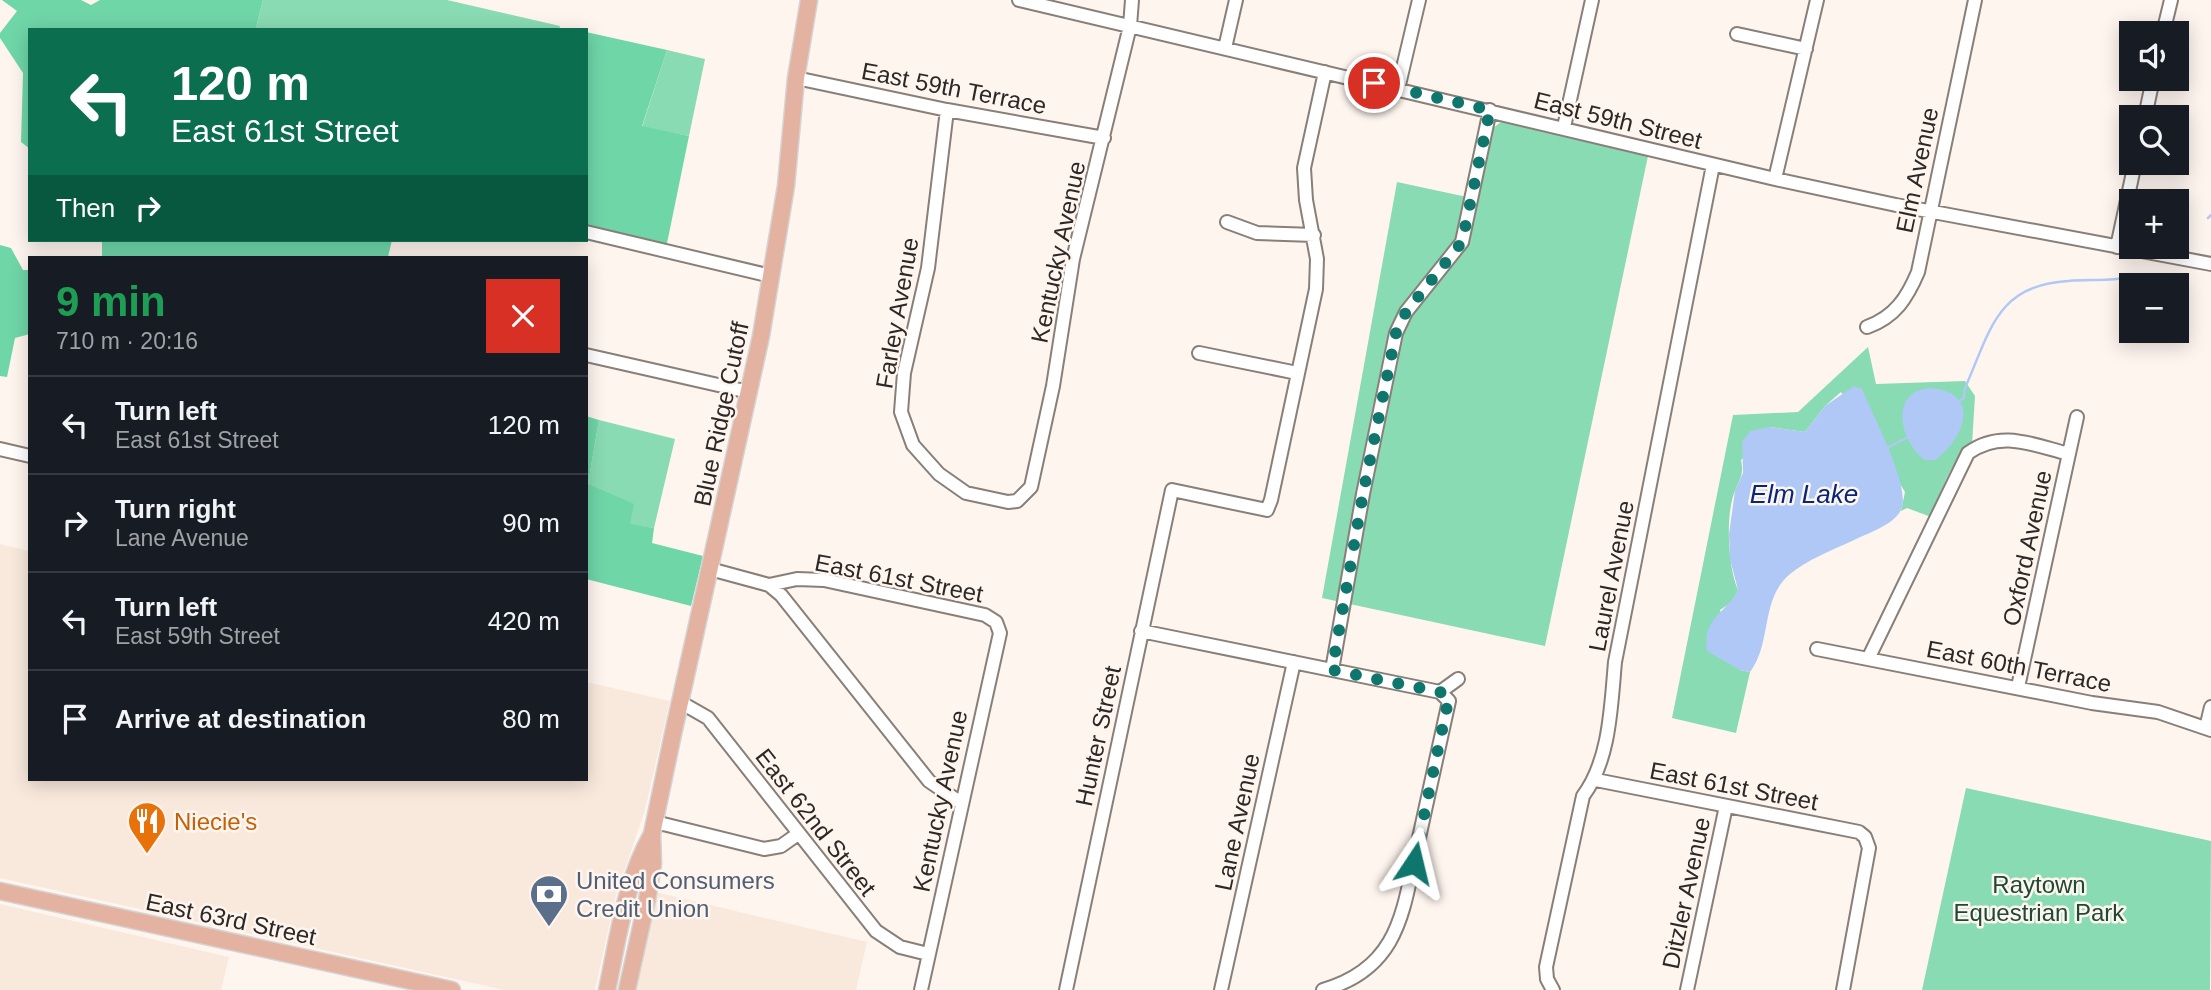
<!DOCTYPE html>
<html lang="en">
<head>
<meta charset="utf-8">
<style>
  body { margin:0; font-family:Helvetica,sans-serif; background:#20242c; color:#f1f3f6; height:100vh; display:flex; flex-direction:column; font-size:26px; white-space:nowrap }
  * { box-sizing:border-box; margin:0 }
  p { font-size:23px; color:#9ea1a6 }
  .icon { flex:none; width:38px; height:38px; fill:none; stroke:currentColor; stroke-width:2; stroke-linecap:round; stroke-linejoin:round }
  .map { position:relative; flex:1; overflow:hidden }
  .sheet { position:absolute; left:28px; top:256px; width:560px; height:525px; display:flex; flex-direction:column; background:#171b24; border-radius:0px; box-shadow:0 4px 18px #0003 }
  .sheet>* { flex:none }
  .banner { position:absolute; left:28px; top:28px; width:560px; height:214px; border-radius:0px; box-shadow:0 4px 18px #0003; background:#0b6e4f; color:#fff; overflow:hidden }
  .tools { position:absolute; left:2119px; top:21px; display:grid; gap:14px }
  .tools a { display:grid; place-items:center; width:70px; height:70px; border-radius:0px; background:#171b24; box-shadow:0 4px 18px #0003; font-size:35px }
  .pin { position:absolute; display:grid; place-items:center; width:60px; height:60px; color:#fff; margin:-30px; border:4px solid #fff; border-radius:50%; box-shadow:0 2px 7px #0007 }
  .me { position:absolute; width:77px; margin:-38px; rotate:10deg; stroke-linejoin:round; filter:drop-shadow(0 0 5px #0008) }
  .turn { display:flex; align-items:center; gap:24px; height:147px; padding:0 28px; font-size:32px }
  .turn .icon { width:91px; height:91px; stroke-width:2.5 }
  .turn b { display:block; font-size:49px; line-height:60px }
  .then { display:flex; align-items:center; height:66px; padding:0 28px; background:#0003; gap:14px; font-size:26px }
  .round { display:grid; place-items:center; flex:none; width:74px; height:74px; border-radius:0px; background:#20242c }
  .head { display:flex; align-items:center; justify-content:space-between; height:119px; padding:0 28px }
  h1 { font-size:42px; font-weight:600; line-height:52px; color:#1e9e55 }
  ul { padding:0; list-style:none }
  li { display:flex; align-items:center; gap:21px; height:98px; padding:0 28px; border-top:2px solid #363941 }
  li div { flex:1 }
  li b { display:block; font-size:26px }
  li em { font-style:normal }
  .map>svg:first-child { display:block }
  .built { fill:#f9e9dd }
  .green { fill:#89dbb4 }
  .forest { fill:#6fd6a8 }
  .water { fill:#afc8f6 }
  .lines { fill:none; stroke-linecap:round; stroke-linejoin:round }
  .stream { stroke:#afc8f6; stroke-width:2.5 }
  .minor-casing { stroke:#887f79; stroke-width:16 }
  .major-casing { stroke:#d5d4d4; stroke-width:19 }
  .minor { stroke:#fff; stroke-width:12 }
  .major { stroke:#e3b2a0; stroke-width:16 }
  .route { stroke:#0f766e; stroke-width:12; stroke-dasharray:0 21.6 }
  .labels { text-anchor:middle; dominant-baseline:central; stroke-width:5; stroke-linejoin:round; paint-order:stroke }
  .street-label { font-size:24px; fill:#2c2826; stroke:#fff5ef }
  .food-label { font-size:24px; fill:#c56008; stroke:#fff5ef; text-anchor:start }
  .service-label { font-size:24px; fill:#4e5e75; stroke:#fff5ef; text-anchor:start }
  .park-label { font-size:24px; fill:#1d4936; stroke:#fff5ef }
  .water-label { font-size:26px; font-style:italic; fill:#04277c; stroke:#fff5ef }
</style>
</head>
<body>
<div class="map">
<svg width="2211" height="990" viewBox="0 0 2211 990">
  <rect width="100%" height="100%" fill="#fff5ef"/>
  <path class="built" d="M0 544 30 551V779H586V682L670 701 645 810 616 895 595 990H504L0 878Z
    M655 892 867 942 856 990H635Z
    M0 904 229 957 221 990H0Z"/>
  <path class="green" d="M263 0H447L560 26 559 30H263L256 28Z
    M667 50 705 59 689 136 642 127Z
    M1502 121 1648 156 1545 646 1322 598 1397 182 1467 197 1492 129Z
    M1868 347 1876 384 1965 381 1975 396 1972 445C1949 462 1942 491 1931 517L1907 508 1901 511 1905 492 1841 392 1825 406 1805 432 1770 427 1741 460C1744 475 1740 479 1735 491 1725 514 1728 568 1738 590L1732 602 1720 610 1740 670 1750 672 1736 733 1672 718 1733 415 1798 412Z
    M599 420 675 439 654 528 630 525 588 484Z
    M1966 788 2211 841 2210 990H1922Z"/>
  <path class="forest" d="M2 0H81L91 5 100 0H263L256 28 263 30H30V149L21 142 23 73 0 38V33L17 11Z
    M586 32 667 50 642 126 689 136 664 258 586 238Z
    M102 240H392L388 257H102Z
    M0 245 11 248 23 270H30V334L15 338 7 377 0 376Z
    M586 416 599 420 588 484 634 504 630 524 654 528 652 543 703 556 691 606 586 579Z"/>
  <path class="water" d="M1854 386 1862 389C1872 414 1912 488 1901 510 1894 525 1866 534 1852 541 1832 550 1807 560 1790 574 1760 599 1772 644 1750 672L1740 670 1707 651C1702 617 1726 614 1738 590L1730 559 1729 534 1735 491 1743 473 1742 442 1750 431 1770 427 1805 432 1825 406Z
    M1930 388C1982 392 1965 438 1935 460H1925C1900 442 1888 392 1930 388Z"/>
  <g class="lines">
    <path class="stream" d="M2208 218 2211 215
      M1959 401 1964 398 1965 388C1990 332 1996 285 2068 281 2093 279 2114 282 2138 275
      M1887 448 1906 438"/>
    <defs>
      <path id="minor" d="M1019 0 1775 179 1896 205 2211 264
        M2163 33 2171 0
        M1737 34 1806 49
        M1225 48 1236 0
        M796 78 947 110 1104 138
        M1398 89 1419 0
        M947 110 928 268 904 373 901 412 913 445 939 474 966 493 1008 502 1017 501 1031 487 1053 386 1073 259 1130 26 1132 0
        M2145 117 2153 79
        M1564 127 1592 0
        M1775 179 1817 0
        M1227 222 1257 233 1314 235
        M586 232 771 276
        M2117 247 2135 163
        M1867 327C1895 317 1907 298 1918 272L1975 0
        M1199 353 1297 373
        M586 355 749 392
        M0 449 30 456
        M710 569 769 585 797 579 824 580 985 615 996 622 1000 633 921 990
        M769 585 781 595 929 781 961 803
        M1141 631 1440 692 1458 679
        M1817 649 2092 703 2158 712 2211 730
        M1869 657 1968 453C2001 429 2033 445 2069 454
        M1332 670 1363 494 1396 333 1406 312 1462 242 1490 110
        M2018 687 2077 417
        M680 702 708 718 876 931 900 947 928 954
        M2206 728 2211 707
        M1596 780 1859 832 1865 837 1869 848 1843 990
        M655 822 764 849 781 846 798 834
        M1066 990 1172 490 1267 510 1271 500 1316 289 1317 259 1306 200 1304 168 1325 72
        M1221 990 1294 662
        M1323 990C1403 967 1403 906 1419 838 1429 792 1439 747 1449 701L1440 692
        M1553 990 1547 979 1546 967 1583 796C1610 760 1611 706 1615 662L1713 165
        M1687 990 1726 806"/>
      <path id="major" d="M0 891 452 990
        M607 990C618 939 625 882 651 836
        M627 990 647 900 653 864 652 834 673 734 761 336 786 186 796 78 809 0"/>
    </defs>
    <use href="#minor" class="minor-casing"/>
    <use href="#major" class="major-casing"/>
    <use href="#minor" class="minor"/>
    <use href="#major" class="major"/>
  </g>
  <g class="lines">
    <path class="route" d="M1374 83 1490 110 1462 242 1406 312 1396 333 1363 494 1332 670 1440 692 1449 697 1414 863"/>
  </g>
  <defs>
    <symbol id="restaurant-pin" viewBox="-11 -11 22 30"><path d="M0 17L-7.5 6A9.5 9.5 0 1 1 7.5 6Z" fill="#e8710a" stroke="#fff5ef"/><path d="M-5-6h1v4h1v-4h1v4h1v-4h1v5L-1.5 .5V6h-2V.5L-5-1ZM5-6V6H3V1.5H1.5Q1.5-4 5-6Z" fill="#fff"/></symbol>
    <symbol id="bank-pin" viewBox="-11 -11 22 30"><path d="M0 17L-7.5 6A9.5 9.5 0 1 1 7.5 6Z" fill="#5c6f8a" stroke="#fff5ef"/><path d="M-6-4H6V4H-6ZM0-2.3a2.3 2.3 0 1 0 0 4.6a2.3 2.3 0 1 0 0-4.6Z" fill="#fff"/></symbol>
  </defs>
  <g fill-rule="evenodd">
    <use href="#restaurant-pin" x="125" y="799" width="44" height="60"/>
    <use href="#bank-pin" x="527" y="872" width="44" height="60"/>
  </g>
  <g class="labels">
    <g class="street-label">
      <text transform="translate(954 88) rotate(11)">East 59th Terrace</text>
      <text transform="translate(1618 120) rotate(14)">East 59th Street</text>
      <text transform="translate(1917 170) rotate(-78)">Elm Avenue</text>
      <text transform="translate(1058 252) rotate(-78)">Kentucky Avenue</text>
      <text transform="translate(897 313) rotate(-80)">Farley Avenue</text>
      <text transform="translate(721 414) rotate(-78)">Blue Ridge Cutoff</text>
      <text transform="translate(2027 548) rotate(-78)">Oxford Avenue</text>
      <text transform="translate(1611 576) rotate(-79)">Laurel Avenue</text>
      <text transform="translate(899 578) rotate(11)">East 61st Street</text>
      <text transform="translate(2019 666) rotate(11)">East 60th Terrace</text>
      <text transform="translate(1098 736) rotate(-78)">Hunter Street</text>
      <text transform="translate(1734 786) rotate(11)">East 61st Street</text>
      <text transform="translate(940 801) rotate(-78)">Kentucky Avenue</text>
      <text transform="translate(816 822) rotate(52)">East 62nd Street</text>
      <text transform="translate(1237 822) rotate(-78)">Lane Avenue</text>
      <text transform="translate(1686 893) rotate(-78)">Ditzler Avenue</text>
      <text transform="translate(231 919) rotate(12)">East 63rd Street</text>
    </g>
    <g class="food-label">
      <text x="174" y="821">Niecie's</text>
    </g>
    <g class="service-label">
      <text x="576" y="880">United Consumers<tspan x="576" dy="28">Credit Union</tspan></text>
    </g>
    <g class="park-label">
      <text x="2039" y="884">Raytown<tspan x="2039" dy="28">Equestrian Park</tspan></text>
    </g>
    <g class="water-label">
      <text x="1804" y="494">Elm Lake</text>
    </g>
  </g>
</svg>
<div class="tools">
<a><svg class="icon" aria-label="sound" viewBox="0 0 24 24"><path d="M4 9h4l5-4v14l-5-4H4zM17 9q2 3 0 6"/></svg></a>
<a><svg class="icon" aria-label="search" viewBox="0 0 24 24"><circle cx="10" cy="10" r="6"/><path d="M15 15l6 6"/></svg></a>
<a>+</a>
<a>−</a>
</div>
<div class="pin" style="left:1374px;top:83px;background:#d93025"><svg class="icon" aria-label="arrive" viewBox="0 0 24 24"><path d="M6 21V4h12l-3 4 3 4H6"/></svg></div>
<svg class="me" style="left:1414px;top:863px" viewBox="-20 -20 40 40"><path d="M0-17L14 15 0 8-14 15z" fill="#0f766e" stroke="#fff" stroke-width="4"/></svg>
<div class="banner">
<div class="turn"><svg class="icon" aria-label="left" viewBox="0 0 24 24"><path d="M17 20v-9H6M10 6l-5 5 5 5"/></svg><div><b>120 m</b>East 61st Street</div></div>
<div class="then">Then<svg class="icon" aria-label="right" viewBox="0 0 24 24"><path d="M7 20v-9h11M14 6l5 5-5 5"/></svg></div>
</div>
<section class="sheet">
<div class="head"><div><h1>9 min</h1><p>710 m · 20:16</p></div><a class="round" style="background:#d93025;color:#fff"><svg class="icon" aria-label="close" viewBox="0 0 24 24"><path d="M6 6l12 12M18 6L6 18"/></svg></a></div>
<ul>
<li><svg class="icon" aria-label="left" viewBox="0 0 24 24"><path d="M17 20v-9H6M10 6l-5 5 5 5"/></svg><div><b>Turn left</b><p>East 61st Street</p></div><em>120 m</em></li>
<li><svg class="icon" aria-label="right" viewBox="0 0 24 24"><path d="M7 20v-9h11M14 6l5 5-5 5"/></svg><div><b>Turn right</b><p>Lane Avenue</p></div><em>90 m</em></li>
<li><svg class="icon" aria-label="left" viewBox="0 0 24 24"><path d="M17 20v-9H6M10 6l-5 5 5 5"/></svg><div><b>Turn left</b><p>East 59th Street</p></div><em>420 m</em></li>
<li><svg class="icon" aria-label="arrive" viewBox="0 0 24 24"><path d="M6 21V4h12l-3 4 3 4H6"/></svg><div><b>Arrive at destination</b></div><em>80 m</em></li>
</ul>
</section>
</div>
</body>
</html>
